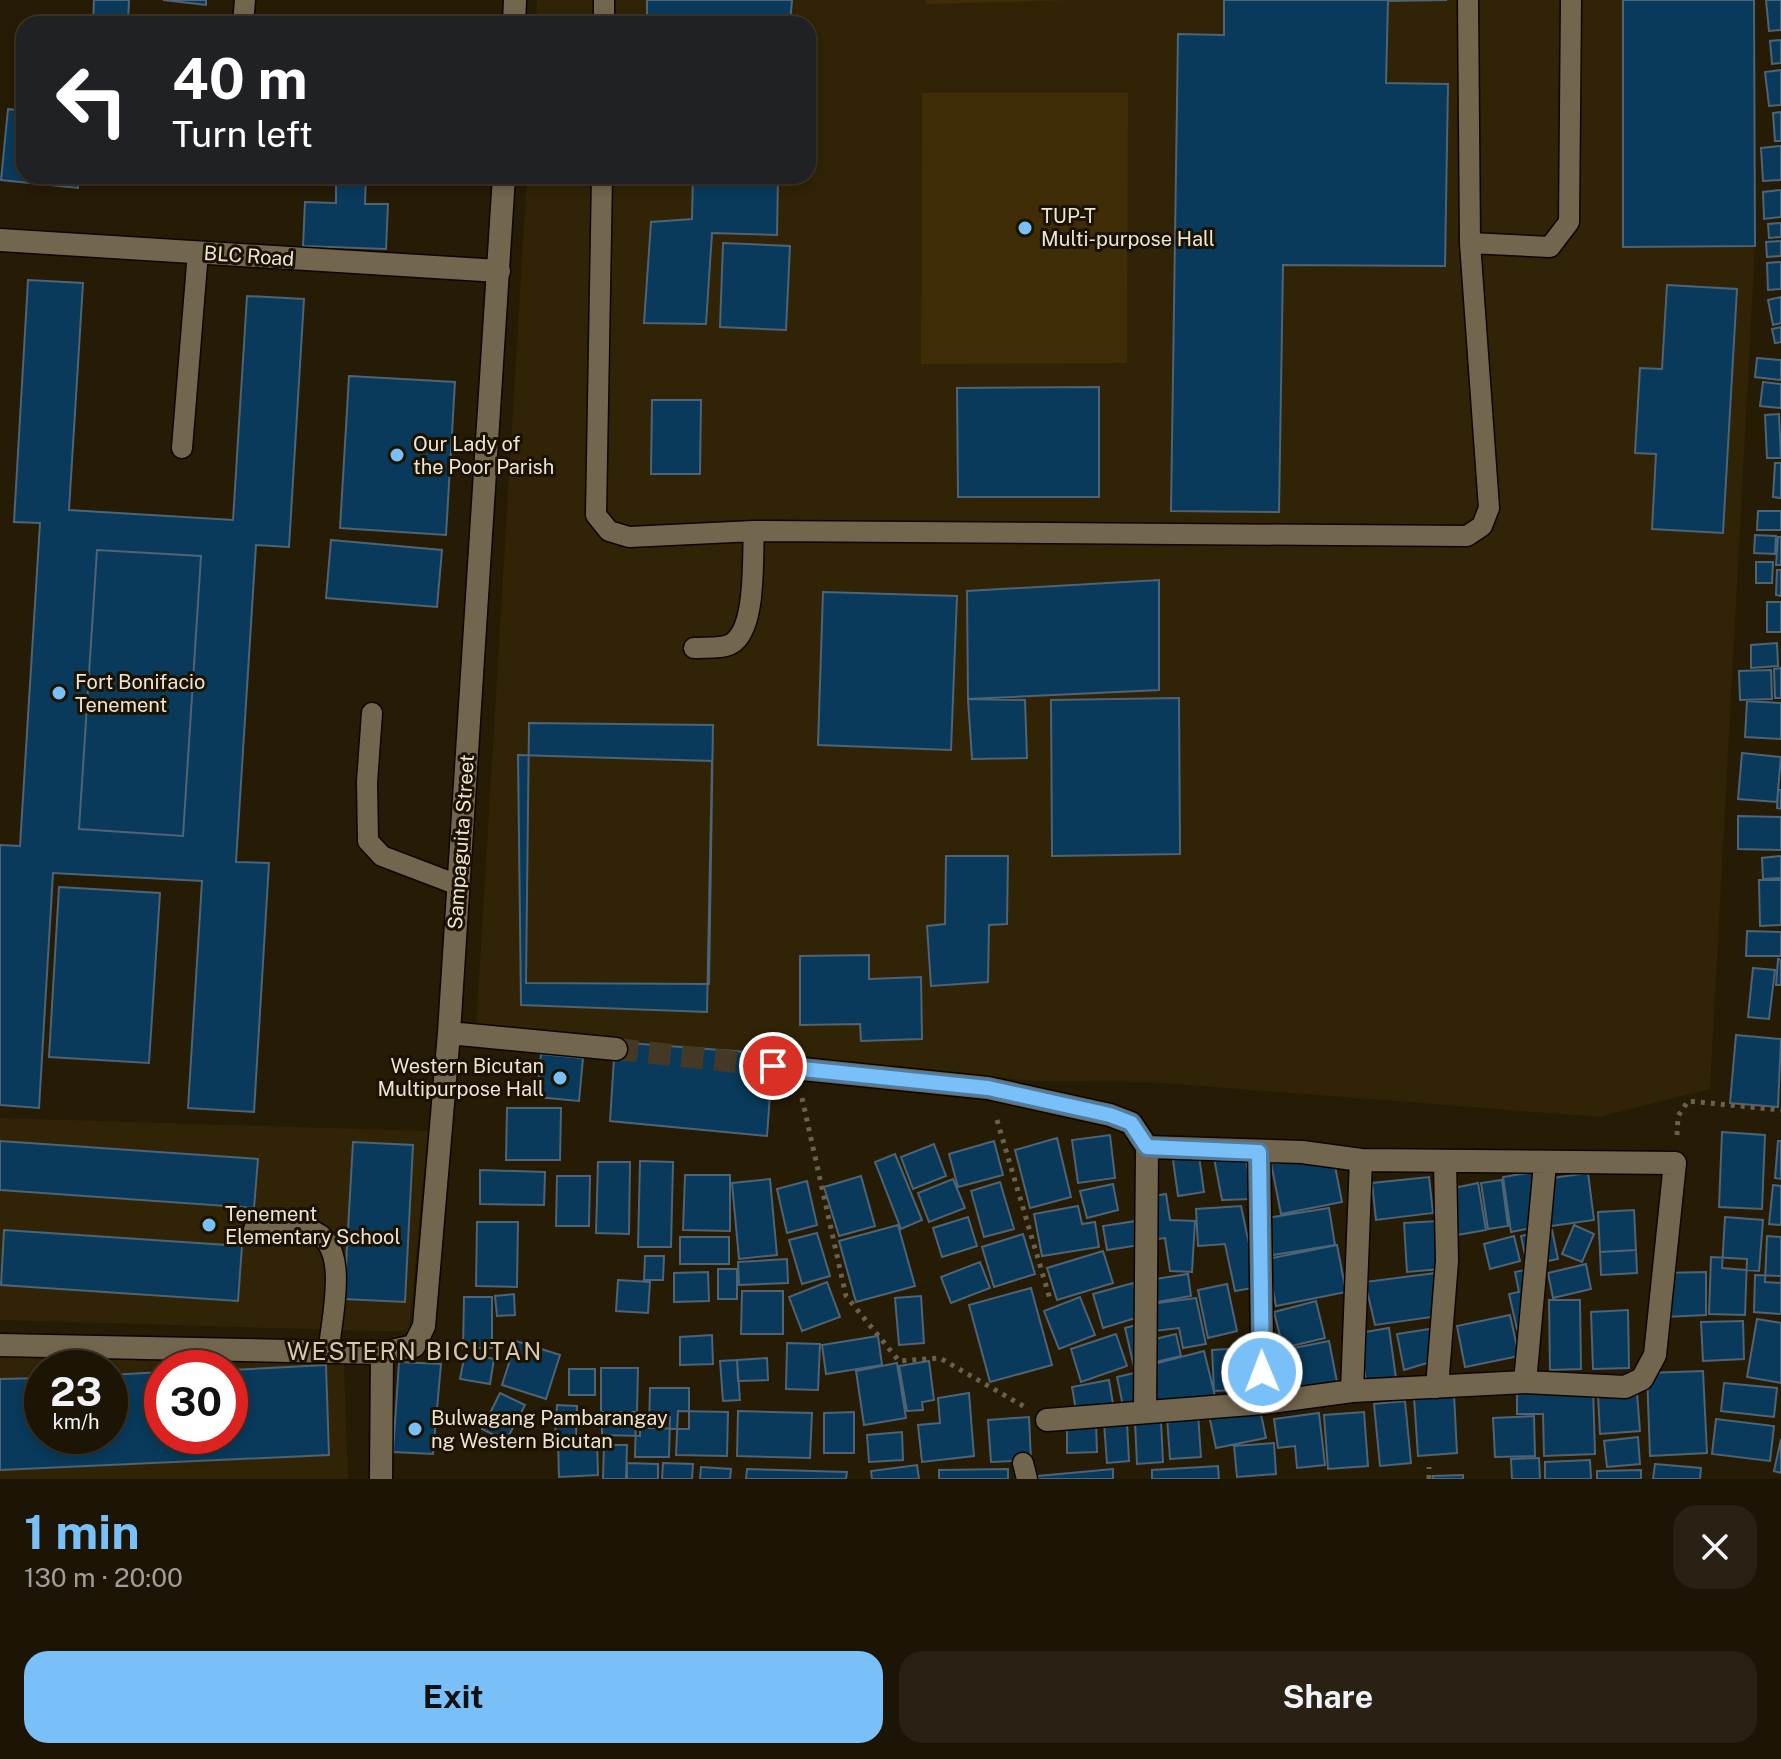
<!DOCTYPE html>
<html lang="en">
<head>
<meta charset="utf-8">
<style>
  body { margin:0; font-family:"Public Sans",sans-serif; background:#292113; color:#f1f3f6; height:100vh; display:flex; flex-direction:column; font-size:30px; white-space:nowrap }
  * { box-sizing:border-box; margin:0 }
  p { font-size:26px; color:#a09e9a }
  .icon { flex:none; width:44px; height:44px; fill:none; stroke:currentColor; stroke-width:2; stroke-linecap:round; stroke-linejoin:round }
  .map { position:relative; height:1479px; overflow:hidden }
  .side { display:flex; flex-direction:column; background:#1c1404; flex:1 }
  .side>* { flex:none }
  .guide { position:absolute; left:16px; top:16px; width:800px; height:168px; border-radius:24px; box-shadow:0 4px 12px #0003,0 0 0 2px #3a3326; background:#202124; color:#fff; overflow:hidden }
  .speed { position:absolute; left:24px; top:1350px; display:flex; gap:16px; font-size:40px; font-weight:700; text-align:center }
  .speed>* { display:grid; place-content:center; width:104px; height:104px; border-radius:50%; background:#1c1404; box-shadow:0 4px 12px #0003,0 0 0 2px #3a3326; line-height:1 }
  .speed small { font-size:20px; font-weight:400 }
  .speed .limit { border:12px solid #d22; background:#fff; color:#111 }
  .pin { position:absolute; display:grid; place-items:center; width:68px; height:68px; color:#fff; margin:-34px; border:4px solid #fff; border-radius:50%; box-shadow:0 2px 8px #0007 }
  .me { position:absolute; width:88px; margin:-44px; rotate:359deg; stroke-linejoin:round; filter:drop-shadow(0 0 6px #0008) }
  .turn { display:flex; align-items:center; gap:28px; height:168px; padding:0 24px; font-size:36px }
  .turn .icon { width:104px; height:104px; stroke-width:2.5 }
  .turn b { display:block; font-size:56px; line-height:68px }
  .round { display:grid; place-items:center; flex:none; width:84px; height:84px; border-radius:24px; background:#292113 }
  .overview { display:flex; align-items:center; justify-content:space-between; height:136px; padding:0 24px }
  h1 { font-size:48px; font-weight:700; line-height:60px; color:#79bff8 }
  .button { display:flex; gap:16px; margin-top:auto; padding:16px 24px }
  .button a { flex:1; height:92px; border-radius:24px; background:#79bff8; color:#111; font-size:32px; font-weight:700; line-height:92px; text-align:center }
  .button a+a { background:#292113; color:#f1f3f6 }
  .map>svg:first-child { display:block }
  .built { fill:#312305; fill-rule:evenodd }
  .green { fill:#3e2d07 }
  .building { fill:#093a5b; stroke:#4e6375; stroke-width:2; fill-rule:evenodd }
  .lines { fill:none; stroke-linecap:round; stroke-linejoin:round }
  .minor-tunnel { stroke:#443924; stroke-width:22; stroke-dasharray:22 11; stroke-linecap:butt }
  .service-casing { stroke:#0e0500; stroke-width:23 }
  .minor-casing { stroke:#0e0500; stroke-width:25 }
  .path { stroke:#6a604d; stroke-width:5; stroke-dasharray:4 6; stroke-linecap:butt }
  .service { stroke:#73664e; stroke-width:20 }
  .minor { stroke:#73664e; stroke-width:22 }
  .route-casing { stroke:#4f7ca1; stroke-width:20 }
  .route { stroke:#79bff8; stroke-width:14 }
  .poi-dot { fill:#79bff8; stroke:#1c1200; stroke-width:3 }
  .labels { text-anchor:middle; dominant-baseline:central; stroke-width:6; stroke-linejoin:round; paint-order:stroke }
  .poi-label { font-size:20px; fill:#ebe4d7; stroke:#1c1200; text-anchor:start }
  .street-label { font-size:20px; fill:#ebe4d7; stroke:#1c1200 }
  .quarter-label { font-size:24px; letter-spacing:2px; fill:#d6c8ae; stroke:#1c1200 }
</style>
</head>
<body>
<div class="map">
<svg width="1781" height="1479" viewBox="0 0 1781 1479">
  <rect width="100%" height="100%" fill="#261b05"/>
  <path class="built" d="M537 0H1754L1755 246 1710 1089 1599 1117 1150 1082 1033 1081 773 1054 476 1030 527 176H808V24H536Z
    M0 1118 428 1131 409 1332 0 1320Z
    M0 1348 344 1363 348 1479H0ZM42 1368H110V1436H42ZM162 1368H230V1436H162Z"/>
  <path class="green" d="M926 0H1077L926 4Z
    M922 93H1128L1127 363 921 364Z"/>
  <path class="building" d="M94 0H129L128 24H93Z
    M163 0H206V5Z
    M647 0H792L790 24H694V17L647 16Z
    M1224 0H1447L1388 1 1386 83 1448 84 1445 266 1283 265 1279 512 1171 511 1178 34 1224 35Z
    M1623 0H1754L1755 246 1623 247Z
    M1766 0H1781V30L1769 31Z
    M312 19 396 21 395 24H312Z
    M1781 40V63L1772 64 1770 41Z
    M1781 70V105L1769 106 1765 72Z
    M8 109 24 111V176H79L78 188 1 180Z
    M1781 112V141H1775L1773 113Z
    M1781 146V180L1763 181 1761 148Z
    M336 176H366L365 204H388L386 249 303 246 305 202 336 203Z
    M399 176H437V182L398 180Z
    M693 176H778L777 235 712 233 706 324 644 323 651 222 692 219Z
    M1781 190V217L1764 219 1763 192Z
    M1781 223V237L1769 238 1768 224Z
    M1781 241V256L1767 257 1766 242Z
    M723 243 790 246 786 330 720 327Z
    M1781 262V289L1768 290 1767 263Z
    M28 280 83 283 69 510 233 520 247 296 304 299 289 547 256 545 236 862 269 863 254 1112 188 1108 202 881 53 873 39 1108 0 1105V845L20 846 40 523 14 522ZM97 550 201 556 183 836 79 829Z
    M1667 285 1737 289 1723 533 1652 529 1656 454 1635 453 1640 368 1662 369Z
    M1781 297V323L1773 325 1768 300Z
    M1781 327V342L1775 343 1772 329Z
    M1757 358 1781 360V380L1755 377Z
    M349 376 455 382 446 535 340 528Z
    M1763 382 1781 384V408L1760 406Z
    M1099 387V497H958L957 388Z
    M652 400H701L700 474H651Z
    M1779 414 1781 458H1767L1765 415Z
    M1775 463H1781V498L1773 497Z
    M1758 511H1781V530H1757Z
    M1755 535 1776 536 1775 554 1754 553Z
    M1778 537H1781V565H1776Z
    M331 540 442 550 437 607 326 598Z
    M97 550 201 556 183 836 79 829Z
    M1756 562H1773L1772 583H1756Z
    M1777 570H1781V596L1776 595Z
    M1159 580V690L968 699 967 591Z
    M823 592 957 596 951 750 818 745Z
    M1767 602H1781V632H1767Z
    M1777 643 1778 666 1751 668V645Z
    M1781 668V698H1775L1774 669Z
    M1771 670 1772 699 1740 700 1739 671Z
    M1179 698 1180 854 1052 856 1051 700Z
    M968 699 1025 700 1027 758 972 759Z
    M1747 701 1781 703V739L1745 737Z
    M529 723 713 725 709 984 526 983Z
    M1742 753 1781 757 1777 802 1738 799Z
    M518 755 712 761 707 1012 521 1005Z
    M1778 790H1781V809L1777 808Z
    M1738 816 1781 817V850L1738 849Z
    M946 856H1008L1007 924 989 925 988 982 931 986 927 926 945 924Z
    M1781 856V878L1763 879 1762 858Z
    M1759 880H1781V925L1760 926Z
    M59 887 160 893 149 1063 49 1057Z
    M1747 931 1781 932V956H1746Z
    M869 955V979L921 977 922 1039 861 1041 860 1024 800 1025V956Z
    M1778 959 1781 960V985H1776Z
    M1753 968 1775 970 1769 1019 1748 1017Z
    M1736 1035 1781 1039 1778 1107 1730 1103Z
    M615 1042 773 1054 767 1136 610 1121Z
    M541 1054 583 1058 579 1101 537 1097Z
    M507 1108H561L560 1160H506Z
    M1722 1132 1765 1135 1762 1209 1719 1207Z
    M1110 1135 1115 1178 1078 1183 1072 1140Z
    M1057 1138 1071 1197 1030 1208 1015 1150Z
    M0 1141 258 1159 254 1208 0 1190Z
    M994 1141 1003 1175 958 1187 949 1154Z
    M1778 1141H1781V1179L1775 1178Z
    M353 1142 413 1145 405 1302 344 1299Z
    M934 1144 946 1176 913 1189 901 1157Z
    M895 1154 922 1220 901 1229 875 1162Z
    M1199 1156 1204 1192 1178 1196 1173 1160Z
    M1214 1158 1246 1160 1252 1199 1222 1200Z
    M640 1161 673 1162 671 1247H638Z
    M1334 1161 1342 1202 1281 1214 1271 1163Z
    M598 1162H630L629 1234 596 1233Z
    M480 1170 545 1172 544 1205 480 1204Z
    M1534 1172 1542 1226 1511 1232 1503 1177Z
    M1588 1173 1594 1220 1544 1227 1538 1180Z
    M685 1175H730V1231L683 1230Z
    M557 1176H590L589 1226H556Z
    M861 1176 875 1226 839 1236 824 1187Z
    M1429 1177 1433 1213 1376 1220 1372 1183Z
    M770 1179 777 1255 739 1259 732 1183Z
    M953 1179 965 1208 929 1222 918 1193Z
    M1502 1180 1508 1226 1488 1229 1481 1183Z
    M807 1181 817 1225 787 1233 777 1189Z
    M1000 1182 1014 1229 984 1237 971 1191Z
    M1478 1183 1486 1230 1457 1235 1449 1189Z
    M1113 1184 1118 1210 1087 1218 1080 1191Z
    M1773 1185 1781 1186V1225L1769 1224Z
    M1166 1194 1170 1220 1195 1221 1192 1272 1170 1271 1165 1238 1143 1241 1136 1199Z
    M1078 1206 1082 1224 1095 1222 1099 1247 1042 1256 1034 1214Z
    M1241 1206 1258 1287 1235 1291 1225 1244 1198 1246 1196 1209Z
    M1329 1208 1335 1245 1273 1255 1267 1218Z
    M1634 1210 1636 1250 1600 1252 1598 1212Z
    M968 1217 977 1246 942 1257 933 1228Z
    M1725 1217 1763 1220 1759 1271 1722 1268Z
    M1136 1221 1140 1245 1107 1250 1103 1226Z
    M1438 1221 1441 1269 1407 1272 1404 1223Z
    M477 1222H518L517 1287 476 1286Z
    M898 1225 915 1286 856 1302 839 1241Z
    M1574 1225 1594 1234 1582 1262 1562 1254Z
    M4 1230 242 1246 238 1301 1 1285Z
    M1552 1230 1558 1259 1527 1265 1521 1236Z
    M817 1233 830 1276 802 1284 789 1240Z
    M1023 1234 1035 1274 994 1287 982 1247Z
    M1514 1236 1520 1261 1490 1269 1484 1244Z
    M1767 1236 1781 1237V1283L1765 1282Z
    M680 1237H729V1264H680Z
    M1337 1245 1346 1292 1276 1306 1267 1259Z
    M1636 1250 1637 1273 1601 1275 1600 1252Z
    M1103 1251 1113 1283 1057 1300 1047 1268Z
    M645 1256H664L663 1280H644Z
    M1711 1257 1747 1259 1745 1315 1709 1314Z
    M787 1259 788 1283 739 1285 738 1262Z
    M980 1262 990 1288 951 1303 941 1277Z
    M1586 1264 1591 1289 1553 1298 1548 1273Z
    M1539 1267V1324L1517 1329 1509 1294 1519 1292 1515 1272Z
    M718 1269H737V1299H718Z
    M708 1272 709 1301 674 1302V1273Z
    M1706 1272V1315L1665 1317 1664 1273Z
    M1436 1273 1439 1316 1375 1325 1365 1282Z
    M1188 1274 1191 1296 1140 1305 1136 1282Z
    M1755 1275 1781 1276V1314L1754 1312Z
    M618 1280 650 1282 648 1313 616 1311Z
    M827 1282 840 1317 802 1331 789 1297Z
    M1133 1283 1142 1316 1103 1328 1093 1294Z
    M1227 1284 1237 1331 1208 1338 1198 1290Z
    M1031 1288 1052 1365 990 1382 969 1305Z
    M742 1291H783V1334H741Z
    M514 1294 515 1315 497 1316 495 1296Z
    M921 1296 924 1343 899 1345 895 1298Z
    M464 1297H492V1348H463Z
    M1080 1297 1095 1335 1059 1349 1044 1311Z
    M1196 1298 1206 1344 1183 1348 1179 1328 1154 1331 1150 1304Z
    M1549 1300H1580L1581 1369 1550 1370Z
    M1316 1301 1325 1338 1283 1348 1274 1312Z
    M1628 1310 1629 1368 1593 1369 1591 1312Z
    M1510 1315 1519 1356 1465 1367 1457 1326Z
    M1757 1319 1781 1323V1383L1747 1377Z
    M1743 1321 1744 1359 1703 1361 1701 1322Z
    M1147 1322 1151 1340 1176 1334 1181 1356 1134 1367 1125 1328Z
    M1389 1328 1396 1378 1366 1382 1359 1333Z
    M1436 1328 1437 1360 1404 1370 1397 1334Z
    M1116 1334 1127 1366 1081 1382 1071 1349Z
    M712 1335 713 1364 680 1365V1337Z
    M878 1336 882 1365 826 1374 822 1345Z
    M516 1341 560 1355 546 1399 502 1385Z
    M1329 1341 1338 1387 1282 1398 1274 1352Z
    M787 1343 820 1344 818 1390 786 1389Z
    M1257 1347 1258 1389 1214 1391 1212 1350Z
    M1204 1351 1215 1396 1158 1411 1146 1366Z
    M465 1353 494 1359 490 1384 460 1379Z
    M767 1358 768 1380 738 1381 737 1360Z
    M737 1360 740 1400 723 1401 720 1361Z
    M929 1361 934 1400 922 1402 923 1410 907 1411 899 1366Z
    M399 1362 441 1364 433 1454 393 1452Z
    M897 1363 906 1418 864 1425 856 1371Z
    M326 1365 329 1455 0 1470V1379L42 1378V1436H110V1375L162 1372V1436H230V1370Z
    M601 1368H638L637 1412H601Z
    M569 1369H595V1395H569Z
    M1143 1371 1150 1406 1124 1411 1117 1377Z
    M1703 1371 1707 1453 1650 1456 1647 1373Z
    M1109 1380 1114 1410 1077 1416 1072 1387Z
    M1724 1383 1777 1388 1774 1417 1721 1411Z
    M1593 1387 1595 1454 1544 1456 1543 1414H1517V1388Z
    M650 1388H689V1429L649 1428Z
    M500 1393 525 1405 506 1441 482 1429Z
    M969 1393 974 1456 922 1462 918 1425 940 1423 938 1398Z
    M1637 1393 1640 1431 1600 1434 1598 1395Z
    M1454 1394 1457 1453 1418 1456 1414 1397Z
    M1405 1401 1411 1463 1380 1466 1374 1404Z
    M557 1405 577 1406 576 1437 555 1436Z
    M1259 1405 1266 1438 1216 1448 1209 1415Z
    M678 1411 728 1412 727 1456 676 1455Z
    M738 1411 812 1413 810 1458 737 1456Z
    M854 1412V1453H824V1413Z
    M1364 1412 1368 1466 1328 1469 1324 1415Z
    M1319 1413 1325 1465 1297 1468 1295 1446 1278 1448 1274 1419Z
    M1198 1414 1201 1457 1170 1459 1167 1417Z
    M1534 1416 1535 1456 1495 1457 1493 1418Z
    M636 1417H670L669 1457H635Z
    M1029 1417 1031 1460 991 1462 988 1420Z
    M1716 1419 1774 1426 1770 1461 1712 1454Z
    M602 1420 640 1421V1436L602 1435Z
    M1161 1421 1163 1462 1137 1464 1135 1422Z
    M1127 1422 1129 1461 1107 1463 1104 1423Z
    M1096 1423 1097 1452 1067 1453V1424Z
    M902 1432 903 1460 869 1462 867 1435Z
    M1638 1437 1640 1464 1607 1467 1604 1441Z
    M1781 1439V1473L1774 1471Z
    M597 1440 598 1475 559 1477 558 1441Z
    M1274 1443 1276 1474 1237 1477 1234 1446Z
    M604 1445H627L626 1479H603Z
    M1539 1458 1540 1479H1512L1511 1459Z
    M1590 1460 1591 1479H1545V1462Z
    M627 1463 658 1464V1479H627Z
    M663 1463 693 1464 692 1479H662Z
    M1655 1464 1701 1468 1700 1479H1653Z
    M917 1465 919 1479H872L871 1471Z
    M1218 1466 1219 1479H1152V1470Z
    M701 1467 731 1469 730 1479H700Z
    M747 1469 847 1472 846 1479H746Z
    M1008 1469V1479H939V1470Z
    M1113 1469V1479H1038V1476Z
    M1641 1470V1479H1597V1471Z
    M1463 1475V1479H1433V1476Z"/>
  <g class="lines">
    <path class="minor-tunnel" d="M616 1049 773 1066"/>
    <defs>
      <path id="service" d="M243 24 245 0
        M604 24V0
        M602 176 596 515 609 531 629 537 754 531 1467 536 1482 526 1489 508 1470 243 1468 0
        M1470 243 1550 247 1569 222 1571 0
        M182 448 198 252
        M694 648C705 647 722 649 731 644 757 630 752 558 754 531
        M372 713 367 782 368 841 382 856 458 885
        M254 1229C271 1229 294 1226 310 1230 352 1242 331 1318 329 1349
        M1023 1463 1027 1479"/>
      <path id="minor" d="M514 24 515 0
        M0 240 499 271
        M449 1033 616 1049
        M773 1066 988 1088 1110 1115 1131 1123 1147 1147 1302 1152 1361 1160 1675 1163 1655 1355 1642 1379 1625 1387 1525 1382 1352 1391 1263 1403 1047 1420
        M1259 1152 1263 1403
        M0 1345 382 1353 414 1346 424 1326 449 1033 504 176
        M1525 1382 1545 1164
        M1437 1387 1447 1261 1445 1161
        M1352 1391 1361 1160
        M1145 1412 1147 1147
        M381 1479 382 1353"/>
    </defs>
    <use href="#service" class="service-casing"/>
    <use href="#minor" class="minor-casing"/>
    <path class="path" d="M802 1098 846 1296 899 1361 940 1358 1025 1407
      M997 1120 1050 1299
      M1677 1135 1678 1116 1688 1101 1781 1110
      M1429 1479V1467"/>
    <use href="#service" class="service"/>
    <use href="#minor" class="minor"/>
  </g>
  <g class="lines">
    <defs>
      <path id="route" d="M773 1066 988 1088 1110 1115 1131 1123 1147 1147 1259 1152 1262 1372"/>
    </defs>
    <use href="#route" class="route-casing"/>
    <use href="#route" class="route"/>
  </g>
  <g class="poi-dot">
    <circle cx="1025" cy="228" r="8"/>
    <circle cx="397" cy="455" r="8"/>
    <circle cx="59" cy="693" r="8"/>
    <circle cx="560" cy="1078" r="8"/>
    <circle cx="209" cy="1225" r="8"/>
    <circle cx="415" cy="1429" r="8"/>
  </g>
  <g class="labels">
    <g class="poi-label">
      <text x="1041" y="216">TUP-T<tspan x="1041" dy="23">Multi-purpose Hall</tspan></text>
      <text x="413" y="444">Our Lady of<tspan x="413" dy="23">the Poor Parish</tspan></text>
      <text x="75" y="682">Fort Bonifacio<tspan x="75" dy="23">Tenement</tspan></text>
      <text x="544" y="1066" text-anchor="end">Western Bicutan<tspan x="544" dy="23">Multipurpose Hall</tspan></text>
      <text x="225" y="1214">Tenement<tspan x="225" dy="23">Elementary School</tspan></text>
      <text x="431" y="1418">Bulwagang Pambarangay<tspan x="431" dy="23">ng Western Bicutan</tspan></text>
    </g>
    <g class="street-label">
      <text transform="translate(249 256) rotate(4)">BLC Road</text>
      <text transform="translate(461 842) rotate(-86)">Sampaguita Street</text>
    </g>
    <g class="quarter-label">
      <text x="415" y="1351">WESTERN BICUTAN</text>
    </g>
  </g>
</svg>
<div class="speed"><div>23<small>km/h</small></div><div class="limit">30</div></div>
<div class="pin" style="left:773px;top:1066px;background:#d93025"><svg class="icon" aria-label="arrive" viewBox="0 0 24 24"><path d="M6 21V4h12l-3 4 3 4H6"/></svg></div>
<svg class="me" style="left:1262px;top:1372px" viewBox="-20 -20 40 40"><circle r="17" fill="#79bff8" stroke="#fff" stroke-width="3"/><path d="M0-11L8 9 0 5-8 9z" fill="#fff"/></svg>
<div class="guide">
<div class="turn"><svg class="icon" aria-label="left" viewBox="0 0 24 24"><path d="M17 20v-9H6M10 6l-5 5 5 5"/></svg><div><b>40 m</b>Turn left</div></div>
</div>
</div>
<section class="side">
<div class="overview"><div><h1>1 min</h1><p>130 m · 20:00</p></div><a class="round"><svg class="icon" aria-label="close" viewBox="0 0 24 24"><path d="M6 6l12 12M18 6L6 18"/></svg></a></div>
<div class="button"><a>Exit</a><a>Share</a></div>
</section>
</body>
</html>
